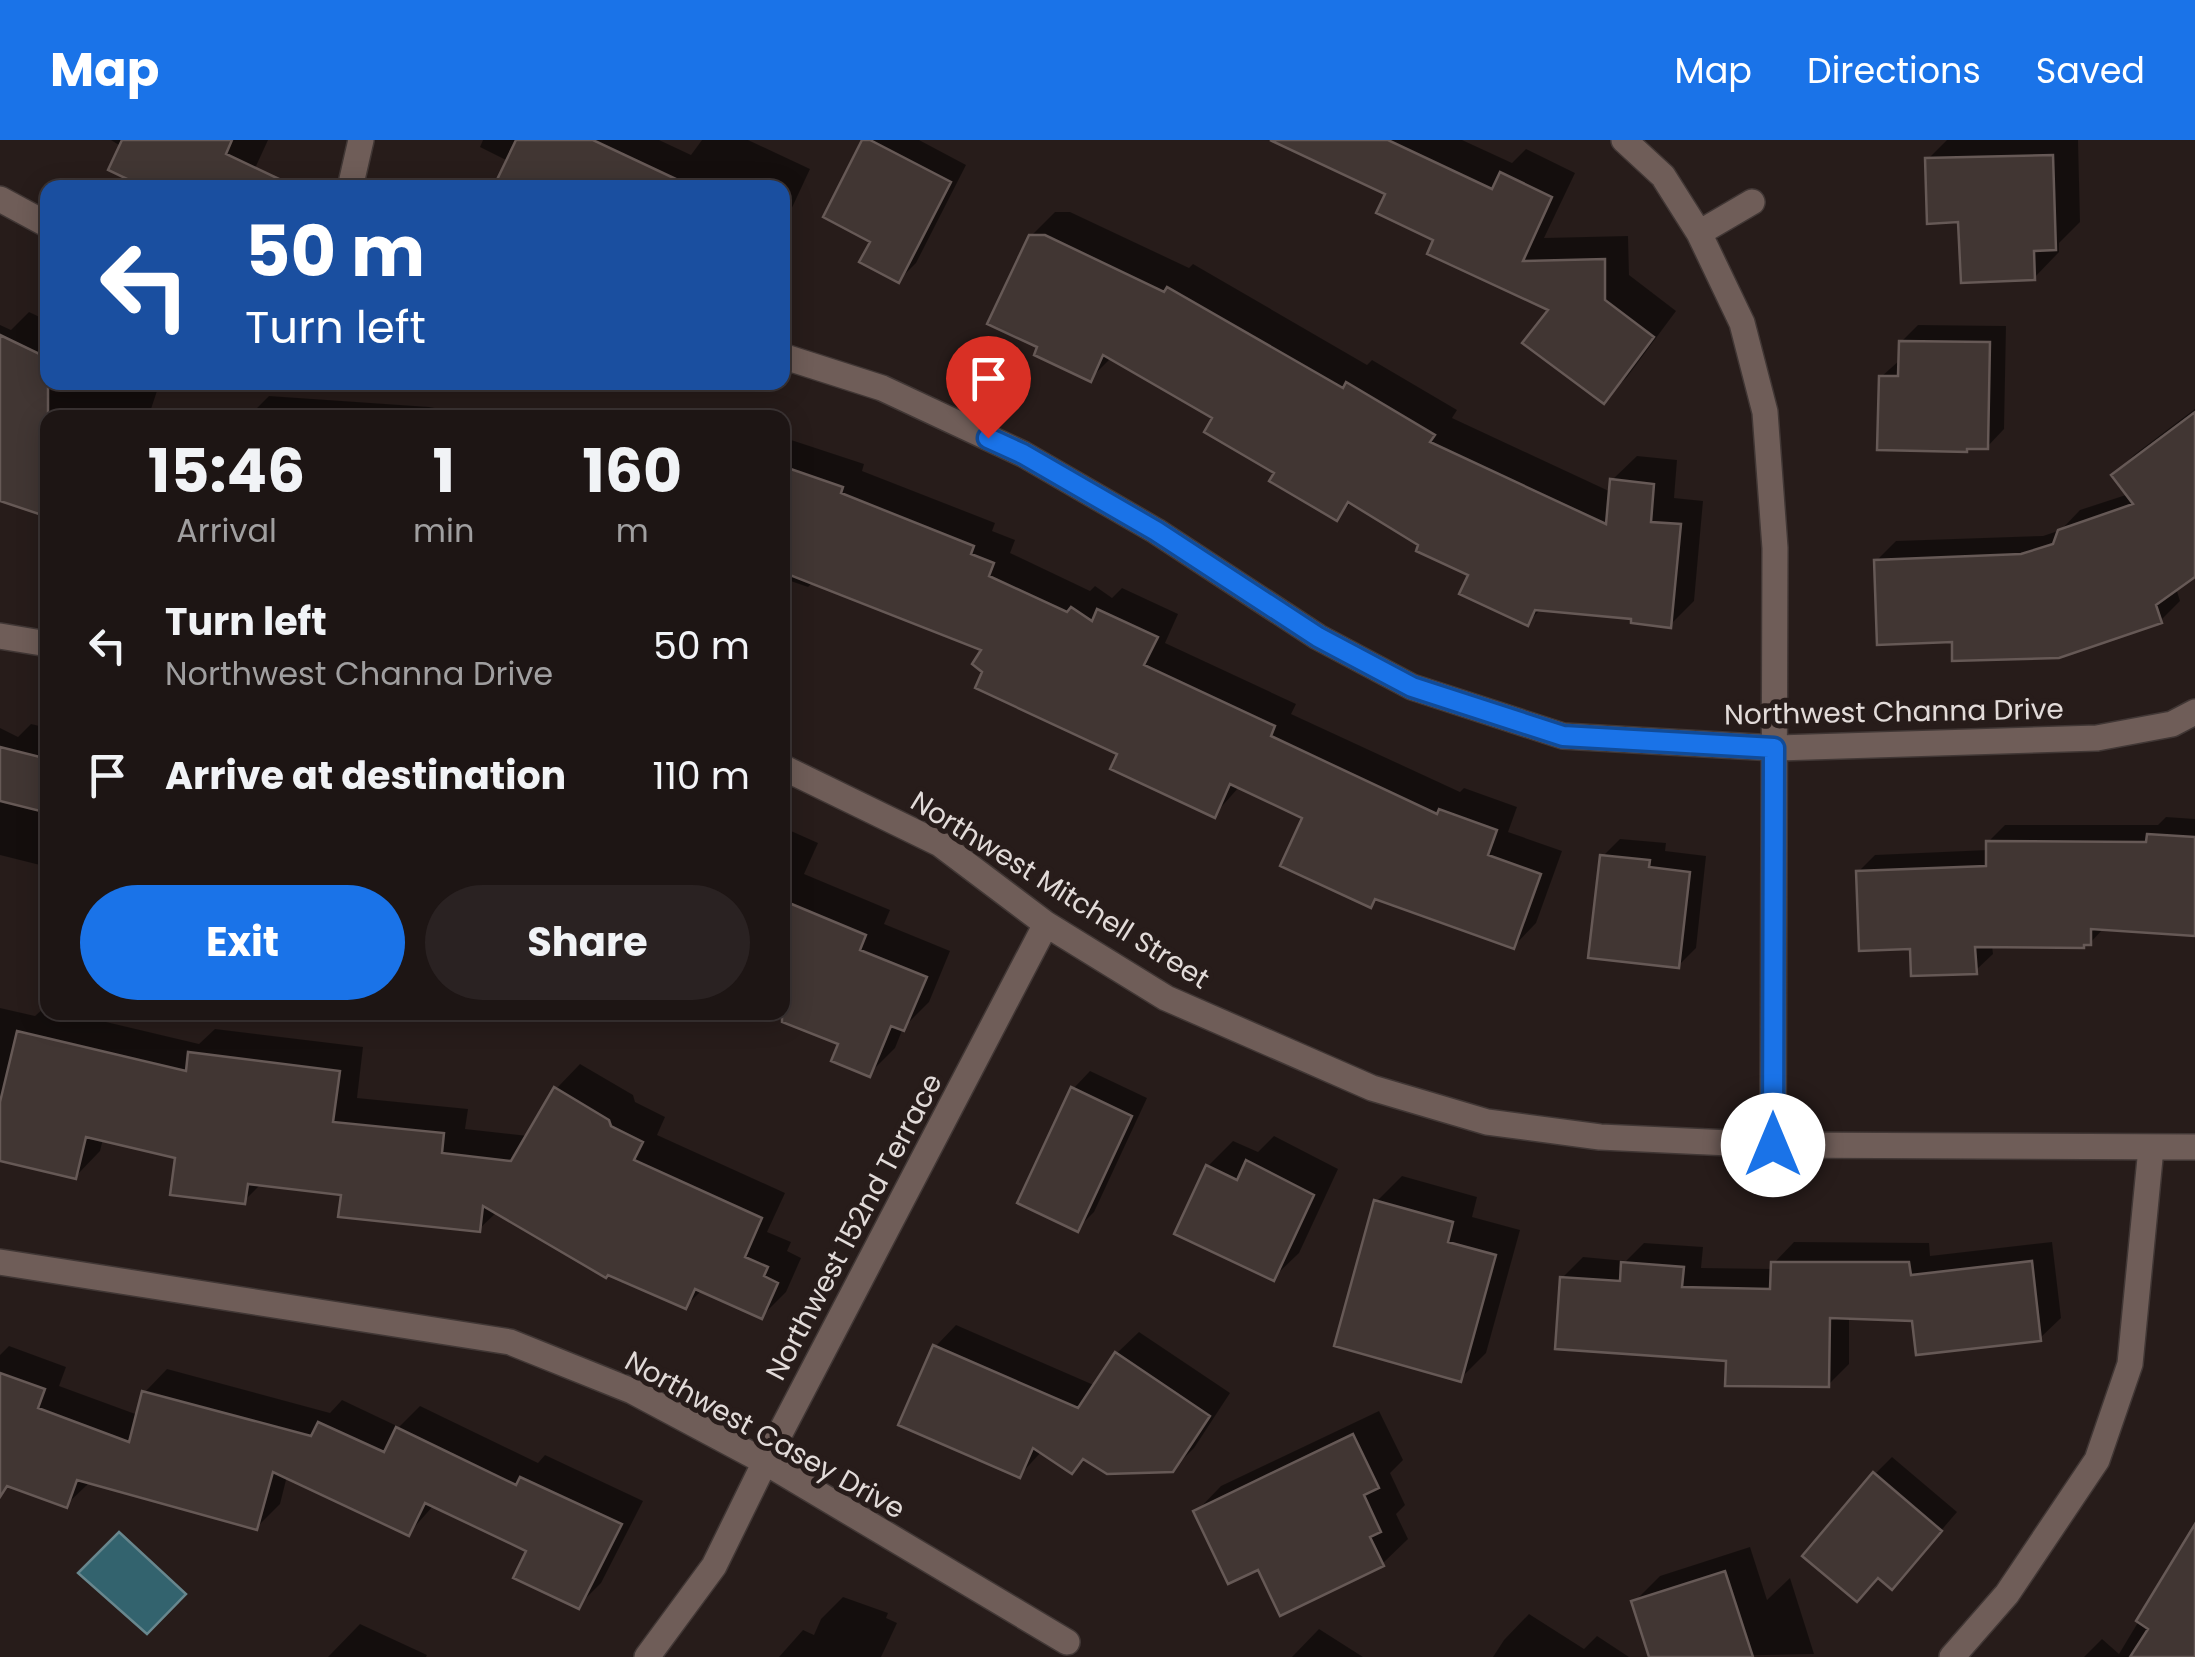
<!DOCTYPE html>
<html lang="en">
<head>
<meta charset="utf-8">
<style>
  body { margin:0; font-family:Poppins,sans-serif; background:#2a2222; color:#f1f3f6; height:100vh; display:flex; flex-direction:column; font-size:38px; white-space:nowrap }
  * { box-sizing:border-box; margin:0 }
  p { font-size:32px; color:#a09fa0 }
  .icon { flex:none; width:55px; height:55px; fill:none; stroke:currentColor; stroke-width:2; stroke-linecap:round; stroke-linejoin:round }
  .map { position:relative; flex:1; overflow:hidden }
  .panel { position:absolute; left:40px; top:270px; width:750px; height:610px; display:flex; flex-direction:column; background:#1d1514; border-radius:20px; box-shadow:0 5px 25px #0003,0 0 0 2px #3b3434 }
  .panel>* { flex:none }
  .banner { position:absolute; left:40px; top:40px; width:750px; height:210px; border-radius:20px; box-shadow:0 5px 25px #0003,0 0 0 2px #3b3434; background:#1a4fa0; color:#fff; overflow:hidden }
  .pin { position:absolute; display:grid; place-items:center; width:85px; height:85px; color:#fff; margin:-102px -42px; border-radius:50% 50% 50% 0; rotate:-45deg; box-shadow:0 0 10px #0007 }
  .pin .icon { rotate:45deg }
  .me { position:absolute; width:110px; margin:-55px; rotate:0deg; stroke-linejoin:round; filter:drop-shadow(0 0 8px #0008) }
  .turn { display:flex; align-items:center; gap:35px; height:210px; padding:0 40px; font-size:45px }
  .turn .icon { width:130px; height:130px; stroke-width:2.5 }
  .turn b { display:block; font-size:70px; line-height:85px }
  .eta { display:flex; justify-content:space-evenly; align-items:center; height:170px; text-align:center }
  .eta b { font-size:60px; font-weight:700; line-height:70px }
  .button { display:flex; gap:20px; margin-top:auto; padding:20px 40px }
  .button a { flex:1; height:115px; border-radius:60px; background:#1a73e8; color:#fff; font-size:40px; font-weight:700; line-height:115px; text-align:center }
  .button a+a { background:#2a2222; color:#f1f3f6 }
  ul { padding:0; list-style:none }
  li { display:flex; align-items:center; gap:30px; height:130px; padding:0 40px }
  li div { flex:1 }
  li b { display:block; font-size:38px }
  li em { font-style:normal }
  header { display:flex; align-items:center; gap:60px; box-sizing:border-box; height:140px; padding:0 50px; background:#1a73e8; color:#fff }
  header strong { font-size:48px }
  nav { display:flex; gap:55px; margin-inline-start:auto; font-size:35px }
  .map>svg:first-child { display:block }
  .water { fill:#33636e; stroke:#68878e; stroke-width:2.5 }
  .shadow { fill:#0007 }
  .building { fill:#413633; stroke:#665956; stroke-width:2.5 }
  .lines { fill:none; stroke-linecap:round; stroke-linejoin:round }
  .street-casing { stroke:#413735; stroke-width:28 }
  .street { stroke:#6f5d58; stroke-width:25 }
  .route-casing { stroke:#114b97; stroke-width:25 }
  .route { stroke:#1a73e8; stroke-width:18 }
  .labels { text-anchor:middle; dominant-baseline:central; stroke-width:10; stroke-linejoin:round; paint-order:stroke }
  .street-label { font-size:28px; fill:#e2dbd9; stroke:#271c1a }
</style>
</head>
<body>
<header>
<strong>Map</strong>
<nav><a>Map</a><a>Directions</a><a>Saved</a></nav>
</header>
<div class="map">
<svg width="2195" height="1517" viewBox="0 0 2195 1517">
  <rect width="100%" height="100%" fill="#271c1a"/>
  <path class="water" d="M119 1392 186 1454 147 1494 78 1433Z"/>
  <path class="shadow" d="M111 0H268L246 48 122 7Z
    M483 0H659L691 15 702 0H748L810 29 782 89V48H496L508 21 480 7Z
    M865 0H919L966 25 916 123 899 140 873 101Z
    M1276 0H1462L1512 23 1526 9 1575 33 1544 98 1628 96 1629 135 1676 171 1627 237 1603 261 1552 169 1437 99 1388 53Z
    M1947 0H2078L2080 82 2059 103V112L2034 138 1961 80 1928 19Z
    M1055 72H1070L1189 128 1193 124 1367 225 1372 220 1457 270 1452 278 1611 352 1612 340 1637 316 1677 320 1674 358 1703 361 1694 461 1670 485 1634 476 1542 468 1527 483 1471 434 1352 362 1336 378 1216 277 1112 217 1090 239 1041 206 1031 96Z
    M29 172 48 181V242H160L148 278H48L0 349V185L11 190Z
    M1918 185 2006 186 2004 289 1987 307 1970 306 1966 310 1881 237 1901 219V202Z
    M269 256 429 267 492 278H247Z
    M2195 269V434L2176 448 2180 461 2160 481 1954 500 1876 421 1896 401 2043 396 2061 390 2080 370 2129 354 2114 335 2134 315Z
    M782 297 864 324 862 331 995 383 992 391 1015 400 1010 413 1090 451 1095 446 1112 458 1122 448 1178 474 1165 503 1296 564 1291 574 1460 652 1464 648 1517 667 1508 692 1562 711 1536 783 1514 806 1377 758 1370 765 1305 677 1240 646 1214 675 986 531 985 509 814 441 808 447 782 438Z
    M31 584 48 588V727L0 715V588L18 597Z
    M2166 677 2195 679V794L2105 787 2090 803 1992 805 1993 814 1975 831 1913 806 1858 732 1875 715 1988 710V702L2005 685H2158Z
    M782 687 818 703 804 734 890 770 884 784 950 811 929 862 903 888 895 908 869 934 841 903 766 872H782Z
    M1620 699 1666 703 1665 711 1706 716 1696 808 1678 826 1603 716Z
    M0 868 35 876 44 868 48 872H64L199 904 215 889 363 907 357 958 468 969 465 989 528 996 556 949 580 924 633 955 635 962 665 977 657 995 785 1053 767 1092 791 1102 787 1111 801 1118 786 1152 762 1176 702 1150 686 1166 497 1072 479 1089 343 1053 262 1043 244 1061 178 1016 103 999 100 1011 76 1036 0 1018Z
    M1090 931 1147 958 1094 1072 1077 1089 1073 949Z
    M1274 996 1338 1029 1299 1113 1273 1138 1208 1026 1233 1001 1258 1012Z
    M1402 1036 1477 1057 1472 1077 1520 1090 1486 1213 1460 1239 1376 1062Z
    M1794 1102 1929 1103 1930 1116 2052 1102 2061 1178 2040 1198 1914 1179 1849 1177V1224L1828 1245 1728 1219 1562 1138 1583 1117 1626 1121 1644 1103 1703 1107 1701 1128 1773 1129 1774 1123Z
    M956 1185 1096 1246 1117 1213 1139 1192 1230 1253 1194 1308 1172 1330 1086 1317 1072 1331 1042 1311 1020 1335 935 1207Z
    M9 1206 66 1227 59 1246 138 1275 145 1252 167 1229 330 1273 342 1260 399 1287 420 1266 538 1323 545 1315 643 1361 601 1443 578 1466 529 1409 434 1365 409 1393 287 1336 280 1364 257 1387 89 1343 66 1365 0 1341V1215Z
    M1379 1271 1403 1320 1390 1333 1405 1365 1396 1374 1408 1399 1382 1424 1259 1427 1196 1372 1221 1346Z
    M1892 1317 1957 1372 1908 1429 1875 1334Z
    M2195 1396V1517H2084L2102 1499 2119 1514 2172 1426Z
    M1750 1407 1767 1460 1790 1438 1814 1514 1652 1517 1634 1462 1660 1436Z
    M843 1457 888 1473 886 1478 897 1483 881 1517H779L803 1490 814 1495 821 1479Z
    M1529 1474 1584 1509 1597 1496 1629 1517H1493L1504 1500Z
    M360 1484 427 1515 426 1517H328Z
    M1319 1489 1363 1517H1292Z"/>
  <path class="building" d="M122 0H232L226 14 298 48H146L108 30Z
    M516 0H593L695 48H493Z
    M862 0H870L951 42 899 143 859 122 870 102 823 77Z
    M1270 0H1388L1492 49 1500 32 1552 57 1523 121 1605 119V160L1654 197 1604 264 1522 203 1548 170 1427 114 1433 100 1376 73 1385 54Z
    M2053 15 2056 110 2034 111 2035 140 1961 143 1958 82 1927 84 1925 18Z
    M1029 95H1045L1164 152 1167 147 1343 248 1346 242 1435 295 1430 302 1606 384 1610 339 1654 344 1651 382 1681 384 1671 488 1631 483V479L1535 470 1528 486 1459 454 1468 435 1416 411 1418 405 1348 362 1337 381 1269 341 1274 333 1204 292 1212 278 1103 215 1091 242 1034 215 1037 207 987 184Z
    M0 195 48 218V377L0 361Z
    M1899 201 1990 202 1988 309H1967V312L1877 310 1879 236H1898Z
    M2195 272V437L2156 465 2162 483 2059 518 1952 521V502L1877 505 1874 420 2021 414 2053 404 2058 390 2133 364 2111 335Z
    M782 326 843 347 841 353 974 406 971 414 994 423 989 436 1067 472 1071 467 1092 481 1097 469 1158 497 1144 525 1275 586 1271 596 1437 674 1439 669 1497 690 1488 715 1541 734 1514 809 1375 759 1371 768 1280 726 1302 678 1230 644 1215 678 1110 629 1117 614 975 548 982 532 972 524 981 510 782 432Z
    M0 607 48 619V673L0 661Z
    M2147 694 2195 697V796L2091 789V805H2084V808L1975 807 1977 834 1911 836 1910 809 1859 811 1856 731 1986 726V701L2146 702Z
    M1600 715 1650 720 1649 727 1690 732 1679 828 1588 818Z
    M782 760 866 795 860 810 927 837 904 891 891 886 870 937 831 921 838 904 782 882Z
    M17 891 186 931 188 912 340 931 333 982 444 993 442 1013 511 1021 554 947 609 980 611 986 643 1002 634 1020 762 1078 745 1117 768 1127 764 1136 778 1143 762 1179 695 1149 686 1169 608 1135 606 1138 483 1066 480 1092 338 1077 341 1055 248 1044 245 1064 170 1055 175 1018 86 997 76 1039 0 1021V962Z
    M1071 947 1132 976 1078 1092 1017 1063Z
    M1246 1020 1314 1055 1274 1141 1174 1094 1206 1025 1237 1040Z
    M1374 1060 1453 1082 1448 1102 1496 1115 1461 1242 1334 1206Z
    M2032 1121 2041 1201 1916 1215 1912 1181 1830 1178 1829 1247 1725 1246 1726 1221 1555 1209 1560 1137 1620 1141 1621 1122 1684 1127 1682 1147 1770 1149 1771 1122H1909L1911 1135Z
    M933 1205 1078 1268 1115 1212 1210 1276 1173 1332 1107 1334 1083 1319 1072 1334 1033 1308 1020 1338 898 1285Z
    M0 1233 45 1249 38 1268 129 1302 142 1251 311 1296 318 1282 384 1312 396 1287 516 1345 520 1337 622 1384 579 1469 513 1438 526 1411 425 1363 409 1396 273 1332 257 1390 77 1340 67 1368 7 1346 0 1357Z
    M1353 1294 1379 1348 1364 1355 1381 1392 1370 1397 1384 1426 1280 1476 1258 1430 1228 1444 1193 1371Z
    M1873 1332 1942 1391 1892 1450 1878 1438 1857 1462 1802 1416Z
    M2195 1384V1517H2130L2148 1489 2136 1481Z
    M1725 1431 1753 1517H1649L1631 1461Z"/>
  <g class="lines">
    <defs>
      <path id="street" d="M1624 0 1663 36 1699 93 1742 183 1765 272 1775 408 1773 1005
        M350 48 361 0
        M0 59 48 85
        M1699 93 1752 62
        M782 216 882 248 1023 314 1156 391 1318 497 1412 547 1563 596 1775 608 2097 598 2172 584 2195 572
        M0 496 48 504
        M782 627 940 704 1046 784 1166 858 1372 948 1487 982 1600 997 1773 1005 2195 1007
        M0 1122 510 1202 632 1251 765 1322 1067 1502
        M647 1517 714 1426 765 1322 1046 784
        M1952 1517 2007 1454 2097 1320 2130 1224 2151 1008"/>
    </defs>
    <use href="#street" class="street-casing"/>
    <use href="#street" class="street"/>
  </g>
  <g class="lines">
    <defs>
      <path id="route" d="M988 298 1023 314 1156 391 1318 497 1412 547 1563 596 1774 608 1773 1005"/>
    </defs>
    <use href="#route" class="route-casing"/>
    <use href="#route" class="route"/>
  </g>
  <g class="labels">
    <g class="street-label">
      <text transform="translate(1894 572) rotate(-1)">Northwest Channa Drive</text>
      <text transform="translate(1060 750) rotate(32)">Northwest Mitchell Street</text>
      <text transform="translate(854 1087) rotate(-62)">Northwest 152nd Terrace</text>
      <text transform="translate(765 1295) rotate(29)">Northwest Casey Drive</text>
    </g>
  </g>
</svg>
<div class="pin" style="left:988px;top:298px;background:#d93025"><svg class="icon" aria-label="arrive" viewBox="0 0 24 24"><path d="M6 21V4h12l-3 4 3 4H6"/></svg></div>
<svg class="me" style="left:1773px;top:1005px" viewBox="-20 -20 40 40"><circle r="19" fill="#fff"/><path d="M0-13L10 11 0 6-10 11z" fill="#1a73e8"/></svg>
<div class="banner">
<div class="turn"><svg class="icon" aria-label="left" viewBox="0 0 24 24"><path d="M17 20v-9H6M10 6l-5 5 5 5"/></svg><div><b>50 m</b>Turn left</div></div>
</div>
<section class="panel">
<div class="eta">
<div><b>15:46</b><p>Arrival</p></div>
<div><b>1</b><p>min</p></div>
<div><b>160</b><p>m</p></div>
</div>
<ul>
<li><svg class="icon" aria-label="left" viewBox="0 0 24 24"><path d="M17 20v-9H6M10 6l-5 5 5 5"/></svg><div><b>Turn left</b><p>Northwest Channa Drive</p></div><em>50 m</em></li>
<li><svg class="icon" aria-label="arrive" viewBox="0 0 24 24"><path d="M6 21V4h12l-3 4 3 4H6"/></svg><div><b>Arrive at destination</b></div><em>110 m</em></li>
</ul>
<div class="button"><a>Exit</a><a>Share</a></div>
</section>
</div>
</body>
</html>
